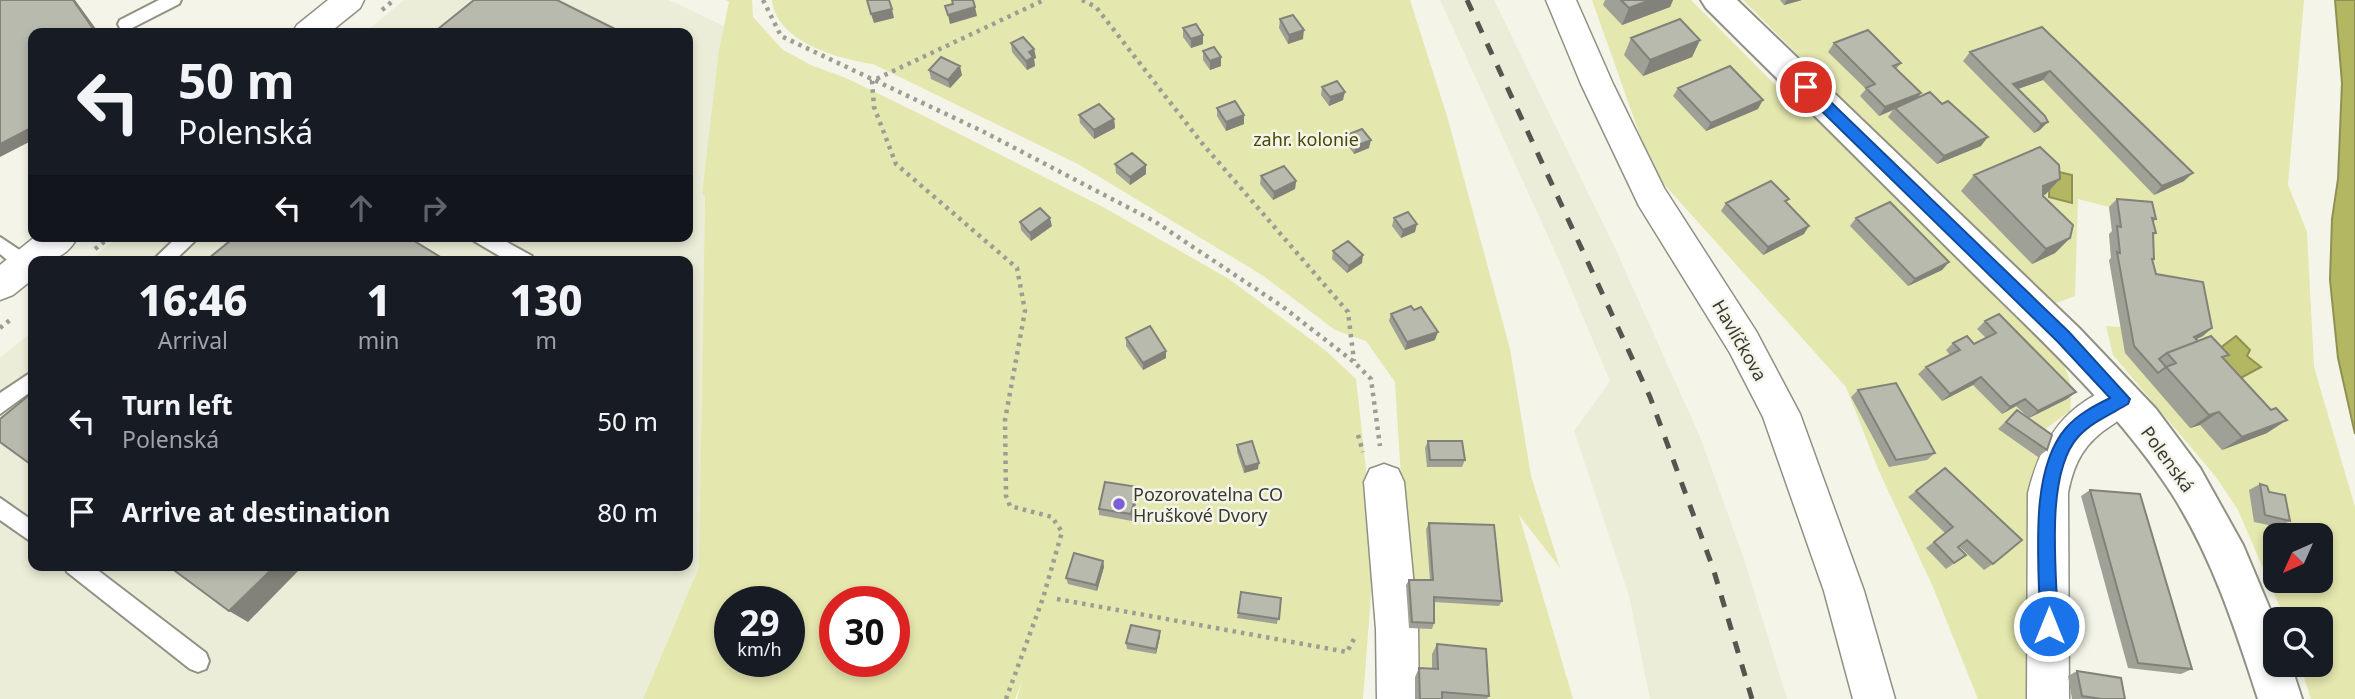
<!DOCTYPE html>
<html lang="en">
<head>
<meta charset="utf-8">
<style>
  body { margin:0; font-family:"Noto Sans",sans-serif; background:#20242c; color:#f1f3f6; height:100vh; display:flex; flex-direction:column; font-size:26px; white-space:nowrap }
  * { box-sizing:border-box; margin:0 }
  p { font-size:23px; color:#9ea1a6 }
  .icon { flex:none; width:38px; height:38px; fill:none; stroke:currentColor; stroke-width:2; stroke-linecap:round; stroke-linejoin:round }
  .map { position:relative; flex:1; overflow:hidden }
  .side { position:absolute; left:28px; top:256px; width:665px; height:315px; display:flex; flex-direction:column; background:#171b24; border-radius:14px; box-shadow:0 4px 10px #0003 }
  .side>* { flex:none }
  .top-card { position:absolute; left:28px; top:28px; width:665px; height:214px; border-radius:14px; box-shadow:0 4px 10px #0003; background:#171b24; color:#f1f3f6; overflow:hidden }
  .needle { width:46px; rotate:225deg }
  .fabs { position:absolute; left:2263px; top:523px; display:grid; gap:14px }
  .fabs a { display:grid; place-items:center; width:70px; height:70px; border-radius:14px; background:#171b24; box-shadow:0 4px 10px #0003; font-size:35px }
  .speed { position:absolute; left:714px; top:586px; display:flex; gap:14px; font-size:35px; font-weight:700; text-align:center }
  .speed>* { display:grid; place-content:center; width:91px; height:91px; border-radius:50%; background:#171b24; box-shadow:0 4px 10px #0003; line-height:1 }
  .speed small { font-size:18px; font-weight:400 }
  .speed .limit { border:10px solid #d22; background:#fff; color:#111 }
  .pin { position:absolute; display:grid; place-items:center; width:60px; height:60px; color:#fff; margin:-30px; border:4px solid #fff; border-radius:50%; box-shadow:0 2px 7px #0007 }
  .me { position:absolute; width:77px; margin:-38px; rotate:0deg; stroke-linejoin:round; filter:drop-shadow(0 0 5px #0008) }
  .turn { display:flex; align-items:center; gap:24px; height:147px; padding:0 35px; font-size:32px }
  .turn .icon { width:91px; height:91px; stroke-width:2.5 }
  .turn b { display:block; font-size:49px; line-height:60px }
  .lanes { display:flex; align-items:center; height:66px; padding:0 35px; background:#0003; justify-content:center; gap:35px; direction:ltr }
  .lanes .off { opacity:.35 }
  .eta { display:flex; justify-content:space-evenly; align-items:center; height:119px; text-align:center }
  .eta b { font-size:42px; font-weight:800; line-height:49px }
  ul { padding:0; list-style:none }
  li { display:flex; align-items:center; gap:21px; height:91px; padding:0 35px }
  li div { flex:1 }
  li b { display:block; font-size:26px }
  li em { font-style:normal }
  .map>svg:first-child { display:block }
  .built { fill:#ebedd8 }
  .green { fill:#e4e7ae; fill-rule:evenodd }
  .water { fill:#b4b762; stroke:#8f9154; stroke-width:2 }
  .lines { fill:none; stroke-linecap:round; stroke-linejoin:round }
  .service-casing { stroke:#909185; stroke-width:4 }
  .minor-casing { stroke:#909185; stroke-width:3 }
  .tertiary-casing { stroke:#909185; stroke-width:4 }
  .path { stroke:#9c9d94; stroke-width:4.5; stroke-dasharray:3.5 5; stroke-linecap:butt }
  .service { fill:#fff; fill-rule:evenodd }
  .minor { fill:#fff; fill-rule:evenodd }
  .tertiary { fill:#fff; fill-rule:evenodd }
  .rail { stroke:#55554f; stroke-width:5; stroke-dasharray:12 12; stroke-linecap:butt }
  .wall { fill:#9fa096 }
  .shaded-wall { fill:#82827a }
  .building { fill:#b9baae; stroke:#82827a; stroke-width:2 }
  .route { fill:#1a73e8; stroke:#114b97; stroke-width:2 }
  .poi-dot { fill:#7b5ed8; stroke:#f4f5e8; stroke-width:2.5 }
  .labels { text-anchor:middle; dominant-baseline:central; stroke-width:5; stroke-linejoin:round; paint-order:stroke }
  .park-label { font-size:18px; fill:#474802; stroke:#f4f5e8 }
  .street-label { font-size:18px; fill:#393934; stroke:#f4f5e8 }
  .poi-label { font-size:18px; fill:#393934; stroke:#f4f5e8; text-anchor:start }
</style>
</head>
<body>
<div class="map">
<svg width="2355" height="699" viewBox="0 0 2355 699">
  <rect width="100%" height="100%" fill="#f4f5e8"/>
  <path class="built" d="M404 0H669L724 26 702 194 705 197 699 567 643 699H0V358L33 331V565H688V261H105L96 255 120 236H688V33H364Z
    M1440 0H1494L1615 248 1701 439 1745 562 1787 699H1650L1629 596 1574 431 1610 381 1558 258Z"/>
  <path class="green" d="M726 0H752L753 17 783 50 813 66 846 78 920 114 1103 207 1229 279 1325 350 1356 379 1372 523 1371 595 1363 699H1017L1022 681 1015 699H643L699 567 705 197 702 194 719 50 729 2ZM730 602H789V662H730ZM835 602H894V662H835Z
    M772 0H1410L1447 116 1510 349 1531 476 1560 568 1519 515 1573 699H1415L1395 382 1366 341 1335 330 1262 275 1078 164 873 64C839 59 776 42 772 0Z
    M1592 0H1691L1794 104 1801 102 2050 346C2069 370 2073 380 2070 411L2044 430 2031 510 2032 699H1978L1933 587 1878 469 1846 387 1653 172Z
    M1743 0H2304L2288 185 2307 232 2314 367 2355 507V699H2311L2300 665H2320V620L2285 619 2238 510 2216 477 2113 355 2106 326 2121 327 2109 260H2111L2109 234H2112L2109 207 2078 199 2075 296 2048 306ZM2275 536H2320V581H2275Z"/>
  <path class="water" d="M2335 0H2355V434L2338 358 2330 280 2332 219 2338 179 2342 83Z
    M2050 170 2072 175V203L2049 197Z
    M2236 336 2250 350 2247 356 2261 367 2237 380 2216 351Z"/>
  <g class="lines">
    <defs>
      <path id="service" d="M159 0H181L179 4 132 28H120L118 24 120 20Z
        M178 236H200L174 261H152Z
        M471 236H496L532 256 534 261H508L474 241Z
        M0 237 33 259V269C20 274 10 262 0 254Z
        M33 371V390L0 414V393Z
        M0 498 33 521V543L0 520Z
        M64 565H91L206 653 209 661 206 669 198 672 190 669 67 572Z"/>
      <path id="minor" d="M328 0H364L360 8 329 33H292L297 25Z
        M1546 0H1576L1613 84 1664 188 1756 331 1800 414 1864 591 1895 699H1853L1824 591 1763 417 1730 353 1639 206 1581 84Z
        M36 236H78C68 256 54 261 33 261V279L13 295 0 300V265Z
        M2122 383 2135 387 2141 399C2134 413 2125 416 2112 425 2085 442 2074 462 2068 493L2069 699H2027L2028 493C2042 437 2066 403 2122 383Z
        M1384 464 1398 469 1404 482 1418 629 1419 699H1377L1376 629 1364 482 1370 469Z"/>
      <path id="tertiary" d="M1701 0H1737L2079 328 2156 409 2200 468 2243 545 2275 621V665H2291L2302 699H2258C2235 628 2212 557 2172 494 2118 411 2044 343 1973 273 1884 185 1795 96 1706 8Z"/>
    </defs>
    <use href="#service" class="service-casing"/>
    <use href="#minor" class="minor-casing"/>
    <use href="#tertiary" class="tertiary-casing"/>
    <path class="path" d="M763 0 781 36 984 132 1154 221 1283 307 1354 362 1371 379 1380 446
      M1082 0 1096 7 1201 142 1348 312 1354 361
      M382 10 394 0
      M95 249 111 236
      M0 328 10 320
      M1358 435 1363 452
      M1057 599 1347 652 1355 637
      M1006 699 1043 598 1062 532 1052 517 1010 506 1006 496 1005 420 1025 311 1017 268 896 164 874 107 872 81 1044 0"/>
    <use href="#service" class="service"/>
    <use href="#minor" class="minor"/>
    <use href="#tertiary" class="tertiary"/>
    <path class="rail" d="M1467 0 1650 397 1713 568 1752 699"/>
  </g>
  <path class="wall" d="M1605 0H1673L1670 7 1622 25 1603 5Z
    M1780 0H1802L1784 5Z
    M1280 19 1303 39 1288 44 1279 28Z
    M2042 27 2184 181 2154 195 2043 80 2018 89 2045 116 2040 130 2034 133 1963 61 1970 52Z
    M1183 28 1203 35V44L1191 48 1183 37Z
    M1631 38 1700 40 1692 57 1643 76 1624 55Z
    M1011 43 1034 49 1036 58 1034 59 1035 66 1027 70 1012 52Z
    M1834 43 1901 63 1896 69 1918 98 1981 146 1937 164 1888 117 1893 110 1879 116 1860 96 1866 89 1828 52Z
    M1203 51 1221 66 1210 70 1203 60Z
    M929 70 962 75 950 88 931 79Z
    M1322 87 1343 100 1329 106 1321 95Z
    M1678 88 1758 109 1706 131 1673 96Z
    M1217 108 1244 115V124L1226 131 1217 116Z
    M1079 115 1114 119 1115 128 1094 139 1080 123Z
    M1347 135 1369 148 1354 154 1346 143Z
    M1115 164 1146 174 1130 185 1116 173Z
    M1974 175 2046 194 2043 196 2070 238 2055 253 2032 264 1961 191Z
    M1261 176 1296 181 1295 189 1273 200 1260 184Z
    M1789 199 1786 203 1804 234 1763 255 1721 211 1726 203Z
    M2117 199 2156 219 2153 222 2156 233 2153 236 2154 259 2152 261 2156 274 2203 336 2196 339 2224 359 2267 433 2222 450 2200 425 2190 428 2125 353 2109 260 2111 258 2109 234 2112 231 2109 207Z
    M1394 218 1415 232 1401 238 1392 226Z
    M1856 218 1949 262 1942 270 1908 286 1850 226Z
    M1020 222 1052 226 1031 241 1021 230Z
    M1333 251 1362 263 1347 273 1332 259Z
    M1391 314 1435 340 1405 350 1389 321Z
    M1985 321 2076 392 2067 399 2029 418 2016 406 2002 414 1973 385 1942 401 1918 374 1926 367 1950 355 1946 350 1953 343 1974 344 1986 338 1977 329Z
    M1126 338 1166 351V358L1143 370 1126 346Z
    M1858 390 1935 453 1927 460 1889 467 1851 397Z
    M2017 410 2047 450 2038 457 1998 429Z
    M1428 441 1465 460 1462 467H1427L1425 448Z
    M1237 445 1258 469 1244 473 1237 452Z
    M2260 484 2269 492 2290 521 2278 527 2254 522 2249 490Z
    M2090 490 2192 669 2181 674 2128 668 2081 496Z
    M1916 491 1993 564 1984 570 1959 546 1958 547 1966 555 1946 569 1926 548 1945 533 1908 497Z
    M1138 494 1132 521 1099 515V509Z
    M1429 523 1502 601 1499 606 1434 602V623L1432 629 1409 628 1406 585 1409 580H1430L1426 529Z
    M1103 561 1104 567 1097 591 1068 584 1066 578Z
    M1281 598 1277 624 1237 618 1238 613Z
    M1160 636 1156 654 1127 649 1126 643Z
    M1437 644 1489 696 1487 699H1415V677L1419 668 1432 669V654Z
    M2077 671 2125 699H2072L2068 676Z"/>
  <path class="shaded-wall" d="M73 0H75L99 33H96Z
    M1650 0H1673L1670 7 1622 25 1629 8Z
    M1787 0H1802L1784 5Z
    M975 7 977 16 950 24 948 15Z
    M892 9 894 18 874 23 871 14Z
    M1304 30 1303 39 1288 44 1289 35Z
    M1203 35V44L1191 48V39Z
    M1700 40 1692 57 1643 76 1650 60Z
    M1034 49 1036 58 1034 59 1035 66 1027 70 1026 61 1029 52Z
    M1221 57V66L1210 70V61Z
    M960 66 962 75 950 88 948 80Z
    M2050 71 2043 80 2009 92 2013 84Z
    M1345 92 1343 100 1329 106 1330 97Z
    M1921 93 1915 102 1895 108 1893 110 1879 116 1885 107Z
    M1763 100 1758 109 1706 131 1711 123Z
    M1244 115V124L1226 131V122Z
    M1114 119 1115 128 1094 139V130Z
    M2048 122 2040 130 2034 133 2041 124Z
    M33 127V140L0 157V144Z
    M1988 137 1981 146 1937 164 1944 156Z
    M1371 140 1369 148 1354 154 1356 146Z
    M1146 165V174L1130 185V177Z
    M2193 173 2184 181 2154 195 2162 186Z
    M2060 179 2046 194 2029 202 2043 186Z
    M1296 181 1295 189 1273 200 1274 192Z
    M1050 218 1052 226 1031 241 1030 233Z
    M1417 224 1415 232 1401 238 1403 230Z
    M1809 226 1804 234 1763 255 1768 247Z
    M2070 238 2055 253 2032 264 2046 249Z
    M1363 255 1362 263 1347 273 1349 266Z
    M1949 262 1942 270 1908 286 1915 279Z
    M2212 328 2203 336 2185 345 2194 337Z
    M1438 332 1435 340 1405 350 1407 342Z
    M1166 351V358L1143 370V363Z
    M1981 377 1973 385 1942 401 1950 394Z
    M2076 392 2067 399 2029 418 2038 411Z
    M2025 399 2016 406 2002 414 2010 407Z
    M2219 412 2200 425 2190 428 2209 415Z
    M2287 420 2267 433 2222 450 2242 437Z
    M1259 463 1258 469 1244 473 1245 467Z
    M1138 487V494L1132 521 1131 514Z
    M1103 561 1104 567 1097 591 1096 585Z
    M276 565H304L248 622 229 611Z
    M1160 631V636L1156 654V649Z"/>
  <path class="building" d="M0 0H73L96 33H33V127L0 144Z
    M474 0H557L623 33H446L438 29Z
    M867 0H889L892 9 871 14Z
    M952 0H973L975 7 948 15 945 6 953 4Z
    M1621 0H1650L1629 8Z
    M1293 15 1304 30 1289 35 1280 19Z
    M1680 19 1700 40 1650 60 1631 38Z
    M1196 24 1203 35 1191 39 1183 28Z
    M2042 27 2193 173 2162 186 2050 71 2013 84 2045 116 2048 122 2041 124 1970 52Z
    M1868 30 1901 63 1893 66 1921 93 1885 107 1866 88 1875 84 1834 43Z
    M1023 37 1034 49 1029 52 1033 57 1026 61 1011 43Z
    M1214 47 1221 57 1210 61 1203 51Z
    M941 57 960 66 948 80 929 70Z
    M1730 66 1763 100 1711 123 1678 88Z
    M1337 81 1345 92 1330 97 1322 87Z
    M1930 92 1942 104 1948 101 1988 137 1944 156 1895 108Z
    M1235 101 1244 115 1226 122 1217 108Z
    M1099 104 1114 119 1094 130 1079 115Z
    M1362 129 1371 140 1356 146 1347 135Z
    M2040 147 2059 165 2060 179 2043 186V196L2073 225 2070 238 2046 249 1974 175Z
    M1132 153 1146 165 1130 177 1115 164Z
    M1284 166 1296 181 1274 192 1261 176Z
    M1771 181 1789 199 1785 201 1809 226 1768 247 1726 203Z
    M2117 199 2152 202 2156 219 2152 218 2156 233H2153L2154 259H2152L2156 274 2203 282 2212 328 2194 337 2198 341 2167 353 2159 359 2166 367 2158 373 2134 346 2117 252 2120 253 2117 226 2121 227Z
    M1890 202 1949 262 1915 279 1856 218Z
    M1040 208 1050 218 1030 233 1020 222Z
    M1408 212 1417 224 1403 230 1394 218Z
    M236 236H406L447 261H213L209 258Z
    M1348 241 1363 255 1349 266 1333 251Z
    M1411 306 1414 310 1421 307 1438 332 1407 342 1391 314Z
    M1999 314 2076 392 2038 411 2025 399 2010 407 1981 377 1950 394 1926 367 1960 350 1953 343 1967 336 1974 344 1996 333 1985 321Z
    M1150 326 1166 351 1143 363 1126 338Z
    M2211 336 2229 355 2222 357 2271 410 2276 408 2287 420 2242 437 2219 412 2209 415 2166 367 2176 363 2167 353Z
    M1896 383 1935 453 1896 460 1858 390Z
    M33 392V466L0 442V419Z
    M2017 410 2052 435 2047 450 2006 422Z
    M1252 441 1259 463 1245 467 1237 445Z
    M1428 441H1462L1465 460H1430Z
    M1945 468 2022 540 1993 564 1967 540 1958 547 1966 555 1954 563 1934 542 1953 527 1916 491Z
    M1105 482 1138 487 1131 514 1099 509Z
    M2260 484 2267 486 2269 492 2285 495 2290 521 2265 515Z
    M2090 490 2140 494 2192 669 2138 663Z
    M1429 523 1494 525 1502 601 1434 597V623L1412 622 1409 580H1433Z
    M1074 553 1103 561 1096 585 1066 578Z
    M167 565H276L229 611Z
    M1241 592 1281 598 1279 619 1238 613Z
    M1131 625 1160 631 1156 649 1126 643Z
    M1437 644 1486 649 1489 696 1442 692V699H1420L1419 668 1438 669Z
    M2077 671 2121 678 2125 699H2101L2082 696Z"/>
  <path class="route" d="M1806 82 1811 83 2069 332 2130 399 2128 404C2111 414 2092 422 2078 437 2044 475 2057 575 2058 626L2055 632 2049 634 2043 632 2040 626C2040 568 2027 473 2066 428 2078 414 2094 406 2110 398L2058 342 1801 91 1799 87Z"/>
  <circle class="poi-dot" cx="1119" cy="504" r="7"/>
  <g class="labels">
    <g class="park-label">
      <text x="1306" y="139">zahr. kolonie</text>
    </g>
    <g class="street-label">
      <text transform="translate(1740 340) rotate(60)">Havlíčkova</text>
      <text transform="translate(2168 459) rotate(54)">Polenská</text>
    </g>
    <g class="poi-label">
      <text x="1133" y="494">Pozorovatelna CO<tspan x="1133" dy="21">Hruškové Dvory</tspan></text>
    </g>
  </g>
</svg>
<div class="fabs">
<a><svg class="needle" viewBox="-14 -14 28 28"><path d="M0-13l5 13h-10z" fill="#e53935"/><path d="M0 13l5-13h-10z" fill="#9ea1a6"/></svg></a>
<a><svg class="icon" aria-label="search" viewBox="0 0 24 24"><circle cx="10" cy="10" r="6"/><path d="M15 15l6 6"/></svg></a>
</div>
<div class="speed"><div>29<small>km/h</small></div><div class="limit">30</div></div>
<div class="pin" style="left:1806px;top:87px;background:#d93025"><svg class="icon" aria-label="arrive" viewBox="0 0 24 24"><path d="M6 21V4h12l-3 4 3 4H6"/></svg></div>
<svg class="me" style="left:2049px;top:626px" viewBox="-20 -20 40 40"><circle r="17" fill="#1a73e8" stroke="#fff" stroke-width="3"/><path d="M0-11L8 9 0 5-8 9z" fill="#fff"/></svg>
<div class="top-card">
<div class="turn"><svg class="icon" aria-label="left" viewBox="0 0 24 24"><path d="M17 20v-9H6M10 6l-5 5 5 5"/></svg><div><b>50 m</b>Polenská</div></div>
<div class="lanes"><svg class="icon" aria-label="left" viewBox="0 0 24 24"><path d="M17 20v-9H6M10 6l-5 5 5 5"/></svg><svg class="icon off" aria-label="ahead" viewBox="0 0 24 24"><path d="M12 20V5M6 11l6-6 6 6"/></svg><svg class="icon off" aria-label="right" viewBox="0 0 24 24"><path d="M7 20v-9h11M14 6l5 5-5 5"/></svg></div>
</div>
<section class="side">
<div class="eta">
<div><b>16:46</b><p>Arrival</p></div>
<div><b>1</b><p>min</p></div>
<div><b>130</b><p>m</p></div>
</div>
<ul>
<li><svg class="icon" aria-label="left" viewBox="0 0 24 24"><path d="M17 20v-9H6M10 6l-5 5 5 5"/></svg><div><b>Turn left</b><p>Polenská</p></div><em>50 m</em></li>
<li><svg class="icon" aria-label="arrive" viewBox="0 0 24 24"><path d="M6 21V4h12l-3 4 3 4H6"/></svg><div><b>Arrive at destination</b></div><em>80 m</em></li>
</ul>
</section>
</div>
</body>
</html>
